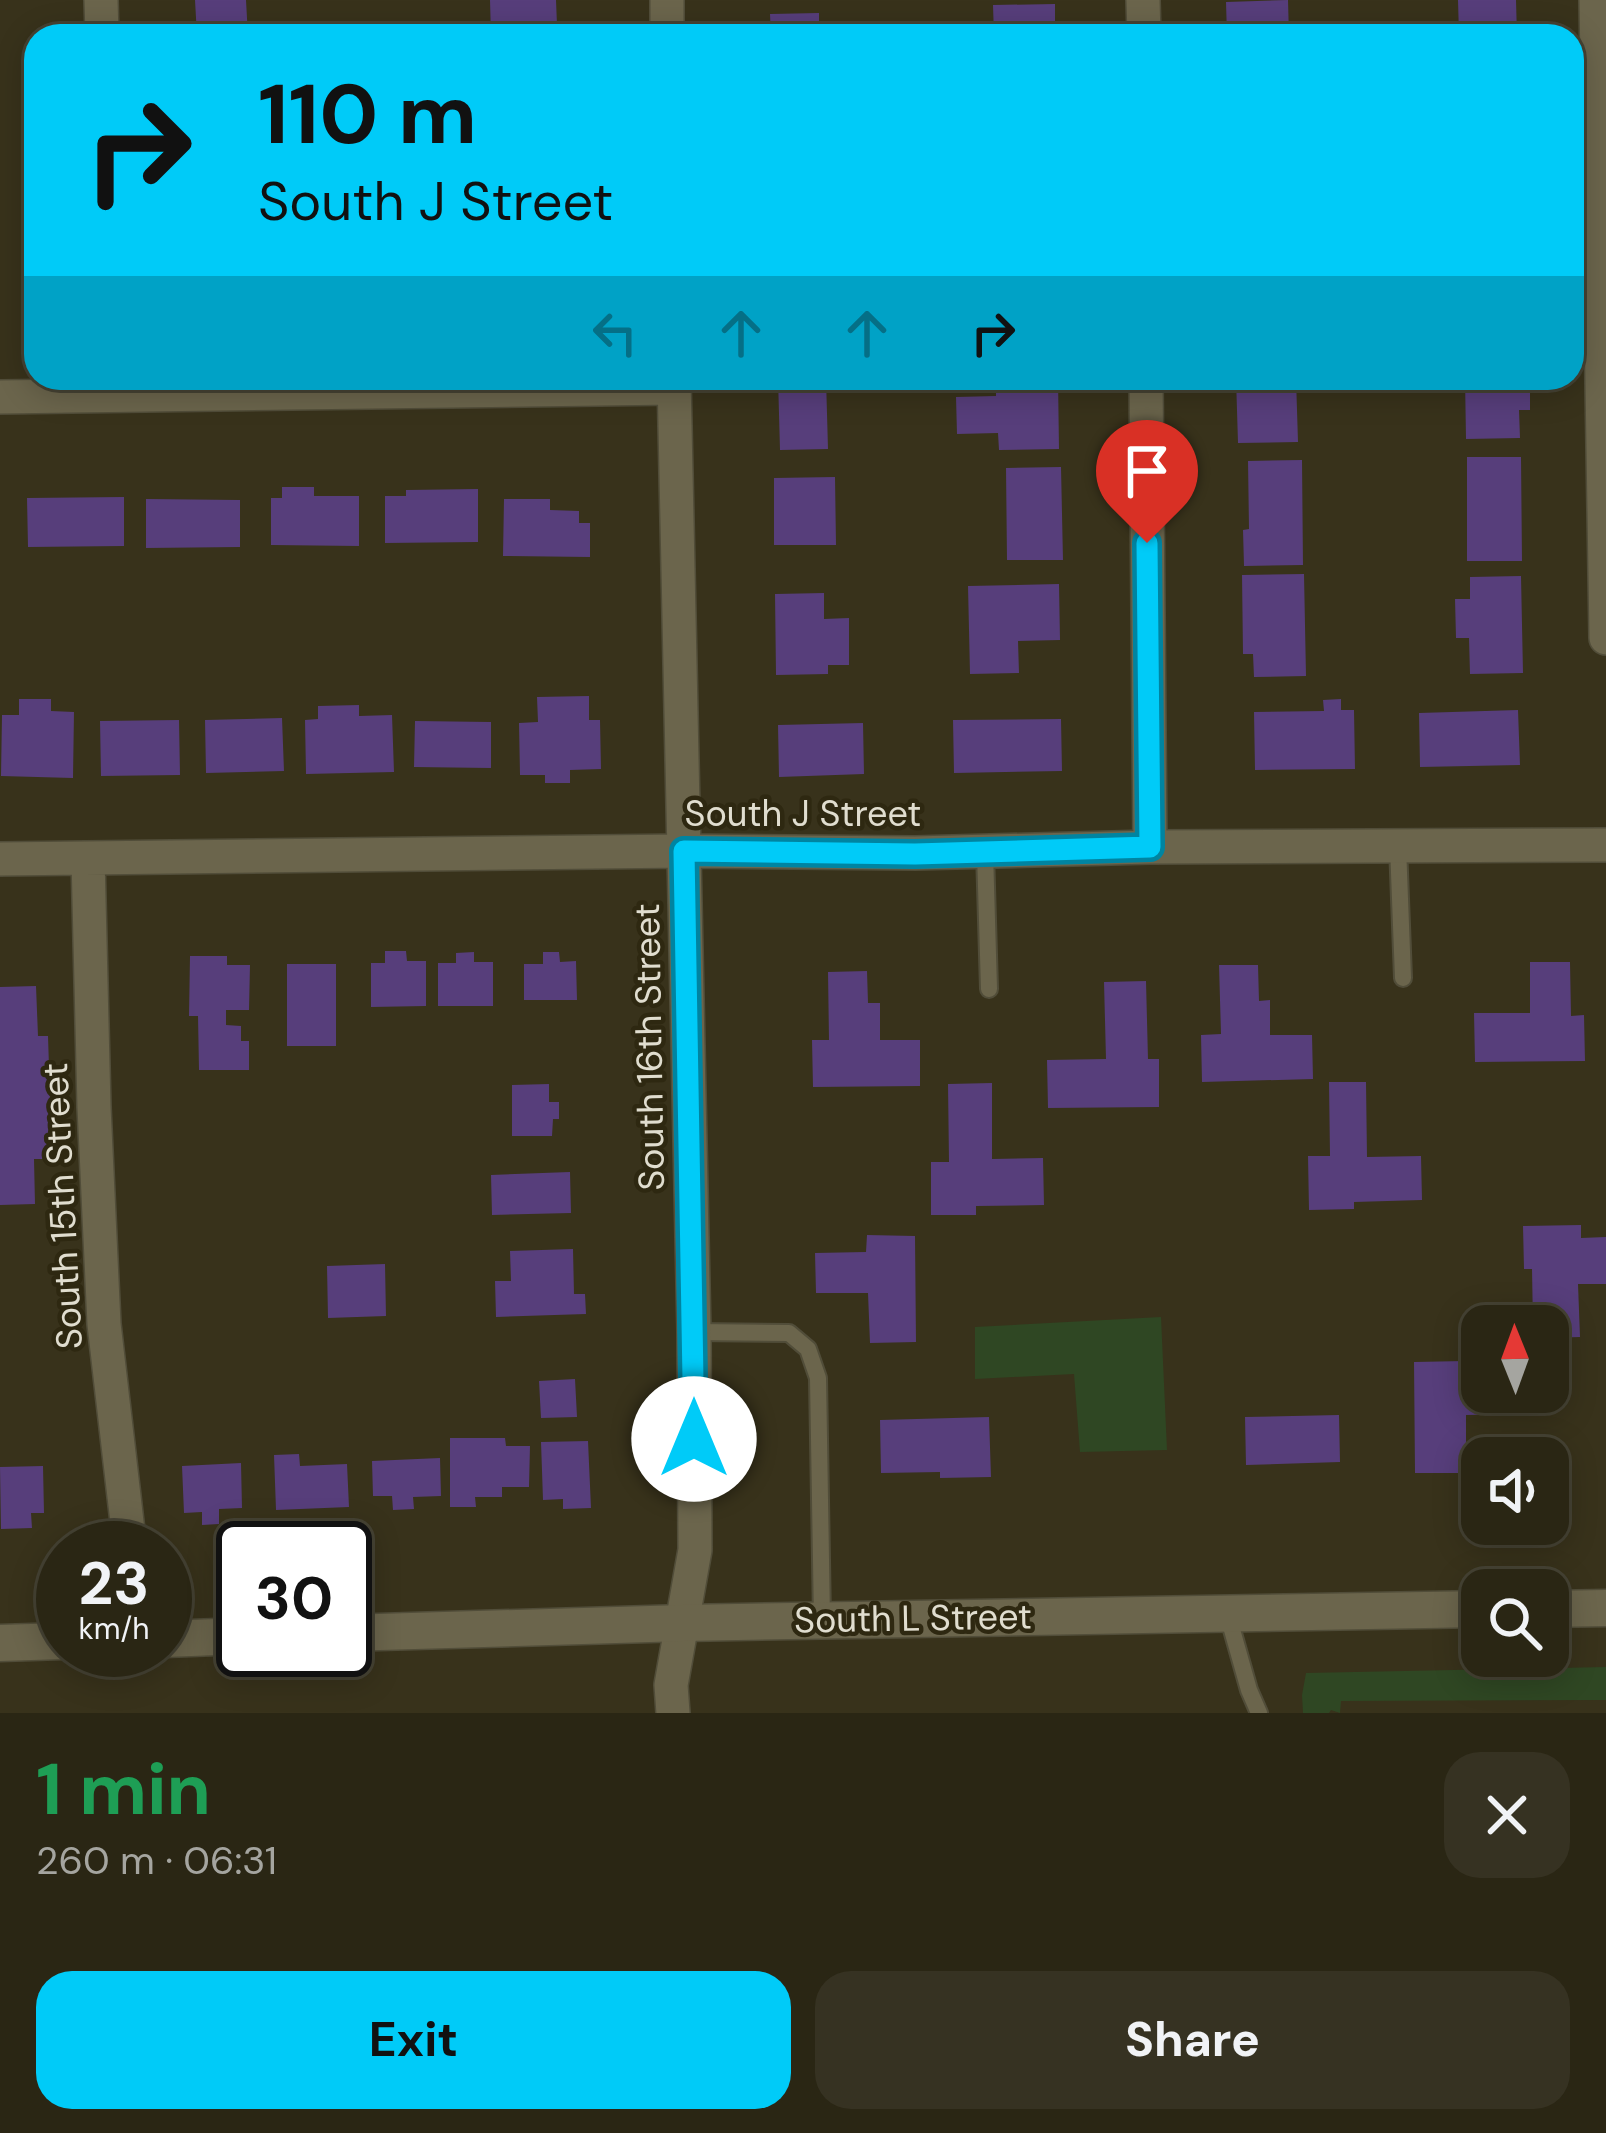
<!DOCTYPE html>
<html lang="en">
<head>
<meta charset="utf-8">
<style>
  body { margin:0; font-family:"DM Sans",sans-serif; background:#363222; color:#f1f3f6; height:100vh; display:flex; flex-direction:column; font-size:45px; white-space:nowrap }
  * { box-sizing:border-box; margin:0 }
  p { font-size:39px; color:#a5a5a0 }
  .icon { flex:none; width:66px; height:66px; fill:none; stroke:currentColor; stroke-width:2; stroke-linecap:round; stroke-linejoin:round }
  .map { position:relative; height:1713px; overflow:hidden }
  .side { display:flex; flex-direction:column; background:#2a2614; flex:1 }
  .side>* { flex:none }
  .hud { position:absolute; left:24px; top:24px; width:1560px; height:366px; border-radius:36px; box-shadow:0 6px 30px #0003,0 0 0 3px #464334; background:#00cbf8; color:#111; overflow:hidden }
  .needle { width:78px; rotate:359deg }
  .tools { position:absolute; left:1461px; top:1305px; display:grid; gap:24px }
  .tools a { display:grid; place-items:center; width:108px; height:108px; border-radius:24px; background:#2a2614; box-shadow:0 6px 30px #0003,0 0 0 3px #464334; font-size:60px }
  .speed { position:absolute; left:36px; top:1521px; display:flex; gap:24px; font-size:60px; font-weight:700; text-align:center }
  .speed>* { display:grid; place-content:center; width:156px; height:156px; border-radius:50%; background:#2a2614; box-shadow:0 6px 30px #0003,0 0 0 3px #464334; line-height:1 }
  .speed small { font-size:30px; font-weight:400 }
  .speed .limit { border:6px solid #111; border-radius:18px; background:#fff; color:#111 }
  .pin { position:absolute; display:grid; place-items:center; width:102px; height:102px; color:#fff; margin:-123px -51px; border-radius:50% 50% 50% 0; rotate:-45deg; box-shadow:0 0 12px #0007 }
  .pin .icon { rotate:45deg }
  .me { position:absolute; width:132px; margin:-66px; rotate:0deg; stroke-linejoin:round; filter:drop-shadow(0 0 9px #0008) }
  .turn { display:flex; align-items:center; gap:42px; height:252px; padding:0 36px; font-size:54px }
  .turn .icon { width:156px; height:156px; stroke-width:2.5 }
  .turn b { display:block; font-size:84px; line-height:102px }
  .lanes { display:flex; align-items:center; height:114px; padding:0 36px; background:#0003; justify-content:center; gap:60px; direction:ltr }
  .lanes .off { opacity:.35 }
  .round { display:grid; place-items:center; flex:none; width:126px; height:126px; border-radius:36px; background:#363222 }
  .headline { display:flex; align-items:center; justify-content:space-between; height:204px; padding:0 36px }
  h1 { font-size:72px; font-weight:700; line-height:90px; color:#1e9e55 }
  .action { display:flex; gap:24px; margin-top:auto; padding:24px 36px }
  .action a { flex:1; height:138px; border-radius:36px; background:#00cbf8; color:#111; font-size:48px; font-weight:700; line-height:138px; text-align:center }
  .action a+a { background:#363222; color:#f1f3f6 }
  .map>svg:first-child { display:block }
  .green { fill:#2f4723 }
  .building { fill:#573e7b }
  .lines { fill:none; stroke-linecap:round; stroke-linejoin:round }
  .service-casing { stroke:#514d39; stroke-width:20 }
  .minor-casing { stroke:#514d39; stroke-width:36 }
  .tertiary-casing { stroke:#514d39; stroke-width:39 }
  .service { stroke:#6b654c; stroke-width:16 }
  .minor { stroke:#6b654c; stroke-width:33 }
  .tertiary { stroke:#6b654c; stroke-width:36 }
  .route-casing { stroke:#0084a1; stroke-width:30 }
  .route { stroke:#00cbf8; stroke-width:21 }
  .labels { text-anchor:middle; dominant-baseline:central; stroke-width:9; stroke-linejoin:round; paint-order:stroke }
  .street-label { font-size:36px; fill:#e0ddcf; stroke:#2e2811 }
</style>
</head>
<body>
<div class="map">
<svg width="1606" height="1713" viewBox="0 0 1606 1713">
  <rect width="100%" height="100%" fill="#38321b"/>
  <path class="green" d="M1161 1317 1167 1450 1080 1452 1074 1374 975 1379V1327Z
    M1606 1667V1700L1341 1701 1340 1713 1331 1710 1329 1713H1303L1302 1695 1306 1673Z"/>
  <path class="building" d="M195 0H246L248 36H197Z
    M490 0H556L557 25H537V36H491Z
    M1288 0 1289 36H1227L1226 2Z
    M1458 0H1516L1517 36H1459Z
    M1055 4V36H994L993 5Z
    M819 13V36H771L770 14Z
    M778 378H826L828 449 780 450Z
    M996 378H1058L1059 449 999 450 998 433 957 434 956 397 996 396Z
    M1236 378H1296L1298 442 1238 443Z
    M1465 378H1521V383H1530V410H1519L1520 438 1466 439Z
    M1467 457H1521L1522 561H1467Z
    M1302 460 1303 565 1244 566 1243 530 1249 529 1248 461Z
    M1061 467 1063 560H1007L1006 468Z
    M835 477 836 545H774V478Z
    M282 487H314V496H359V546L271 545V498H282Z
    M478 489V542L385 543V496H406V490Z
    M124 497V546L28 547 27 498Z
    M146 499 240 500V547L146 548Z
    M504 499H550V510L579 511V523H590V557L503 556Z
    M1304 574 1306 676 1254 677 1253 654H1243L1242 575Z
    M1521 576 1523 673 1470 674 1469 638H1456L1455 599H1470V577Z
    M1059 584 1060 640 1018 641 1019 673 970 674 968 586Z
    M824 593V619L849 618V665H828V674L776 675 775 594Z
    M589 696V720H600L601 769 570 770V783H545V775H520L519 723 538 722 537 697Z
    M19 699H51V711L74 712 73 778 1 776 2 715H19Z
    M1341 699V710H1354L1355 769 1255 770 1254 712 1324 711 1323 700Z
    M359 705V716L392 715 394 772 306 774 305 720 318 719V706Z
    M1518 710 1520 765 1420 767 1419 713Z
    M282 718 284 771 206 773 205 720Z
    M1061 719 1062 771 954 773 953 720Z
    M179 720 180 775 101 776 100 721Z
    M415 721 491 722V768L414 767Z
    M863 723 864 774 779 777 778 725Z
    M385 951H406L407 961H426V1006L371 1007V963H385Z
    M474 952V962H493V1006H438V963H456V953Z
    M543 952H559L560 962 576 961 577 1000H524V964H543Z
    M190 956H227V965H250L249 1010H226V1025L241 1026V1041H249V1070H199L198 1016H189Z
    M1530 962H1570L1571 1016 1584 1015 1585 1061 1475 1062 1474 1013H1530Z
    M287 964H336V1046H287Z
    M1219 965H1258L1259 1001 1270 1000V1035H1312L1313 1079 1202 1082 1201 1035 1221 1034Z
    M867 971 868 1003H880V1040H920V1086L813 1087 812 1040H829L828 972Z
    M1146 981 1148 1059H1159V1107L1048 1108 1047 1060 1106 1059 1104 982Z
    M36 986 38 1036H48L52 1159H34L35 1204 0 1205V987Z
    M1329 1082H1366L1367 1157 1421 1156 1422 1200 1354 1202V1209L1309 1210 1308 1156H1330Z
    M992 1083V1159L1043 1158 1044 1205 976 1206V1215H931V1162H949L948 1084Z
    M549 1084V1102H559V1119H553L552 1136H512V1085Z
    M570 1172 571 1213 492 1215 491 1175Z
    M1581 1225V1238L1606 1237V1284H1578L1580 1337 1548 1338V1326H1533L1532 1269H1524L1523 1226Z
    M867 1235 915 1236 916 1342 870 1343 868 1293H816L815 1253 866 1252Z
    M573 1249 574 1294H585L586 1314 496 1317 495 1281H511L510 1251Z
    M385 1264 386 1316 328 1318 327 1266Z
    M1465 1361V1376H1482V1392H1533V1414L1466 1415V1473H1415L1414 1362Z
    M575 1379 577 1417 541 1418 539 1381Z
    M1339 1415 1340 1462 1246 1465 1245 1417Z
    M989 1417 991 1477 940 1478V1472L881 1473 880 1420Z
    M450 1438H505L506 1446H530L529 1487H502V1497H475L476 1507H450Z
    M588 1441 591 1508 563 1509V1499L543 1500 541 1442Z
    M299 1454 300 1466 347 1464 349 1507 276 1510 274 1455Z
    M440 1458 441 1496 413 1497 414 1509 393 1510 392 1496H373L372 1461Z
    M241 1463 242 1508 219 1509V1524L202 1525V1512L184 1513 182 1466Z
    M43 1466 44 1513H31L32 1528 1 1529 0 1467Z"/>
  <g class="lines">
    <defs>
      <path id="service" d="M1398 846 1403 978
        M985 852 989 989
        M694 1332 789 1333 808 1349 818 1378 822 1620
        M1227 1612 1249 1690 1259 1713"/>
      <path id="minor" d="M101 0 102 36
        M667 0V36
        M1143 0 1144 36
        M1596 0 1606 638
        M1146 378 1150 847
        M0 397 674 388
        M88 858 94 1107 104 1324 130 1548
        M0 859 684 851 915 853 1150 847 1606 845
        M673 1713 671 1685 695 1550 694 1332 674 378"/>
      <path id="tertiary" d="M1548 1609 1606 1608
        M345 1633 683 1623 1482 1609
        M165 1639 243 1636
        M0 1643 63 1641"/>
    </defs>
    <use href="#service" class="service-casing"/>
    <use href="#minor" class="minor-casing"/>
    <use href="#tertiary" class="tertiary-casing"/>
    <use href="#service" class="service"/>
    <use href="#minor" class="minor"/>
    <use href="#tertiary" class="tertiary"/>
  </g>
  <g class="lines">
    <defs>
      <path id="route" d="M694 1439 684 851 915 854 1150 847 1147 543"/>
    </defs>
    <use href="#route" class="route-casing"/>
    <use href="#route" class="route"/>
  </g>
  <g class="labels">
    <g class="street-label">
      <text x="803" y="813">South J Street</text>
      <text transform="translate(649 1047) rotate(-91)">South 16th Street</text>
      <text transform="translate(62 1206) rotate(-93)">South 15th Street</text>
      <text transform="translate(913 1618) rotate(-1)">South L Street</text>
    </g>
  </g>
</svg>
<div class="tools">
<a><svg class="needle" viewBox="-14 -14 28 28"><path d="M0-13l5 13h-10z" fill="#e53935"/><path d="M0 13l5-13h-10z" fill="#a5a5a0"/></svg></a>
<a><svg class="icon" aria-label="sound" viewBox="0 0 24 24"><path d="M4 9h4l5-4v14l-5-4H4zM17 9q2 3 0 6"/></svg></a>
<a><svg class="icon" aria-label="search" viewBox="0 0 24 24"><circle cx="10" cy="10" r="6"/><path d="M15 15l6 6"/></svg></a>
</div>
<div class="speed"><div>23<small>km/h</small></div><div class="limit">30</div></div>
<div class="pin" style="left:1147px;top:543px;background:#d93025"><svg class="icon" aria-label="arrive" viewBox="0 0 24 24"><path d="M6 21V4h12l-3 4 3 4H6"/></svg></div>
<svg class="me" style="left:694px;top:1439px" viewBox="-20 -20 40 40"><circle r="19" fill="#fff"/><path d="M0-13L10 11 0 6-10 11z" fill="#00cbf8"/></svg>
<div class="hud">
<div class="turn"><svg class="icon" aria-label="right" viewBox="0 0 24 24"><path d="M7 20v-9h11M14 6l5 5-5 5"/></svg><div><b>110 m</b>South J Street</div></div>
<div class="lanes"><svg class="icon off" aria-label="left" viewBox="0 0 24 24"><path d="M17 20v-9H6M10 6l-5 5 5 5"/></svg><svg class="icon off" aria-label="ahead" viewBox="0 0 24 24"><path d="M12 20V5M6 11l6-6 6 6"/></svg><svg class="icon off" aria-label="ahead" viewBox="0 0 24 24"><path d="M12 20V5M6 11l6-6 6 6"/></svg><svg class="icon" aria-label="right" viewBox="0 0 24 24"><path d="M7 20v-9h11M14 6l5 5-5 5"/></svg></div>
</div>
</div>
<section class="side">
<div class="headline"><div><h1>1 min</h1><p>260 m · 06:31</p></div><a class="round"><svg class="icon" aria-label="close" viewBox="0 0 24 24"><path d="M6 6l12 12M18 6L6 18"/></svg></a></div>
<div class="action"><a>Exit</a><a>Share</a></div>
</section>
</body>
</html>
